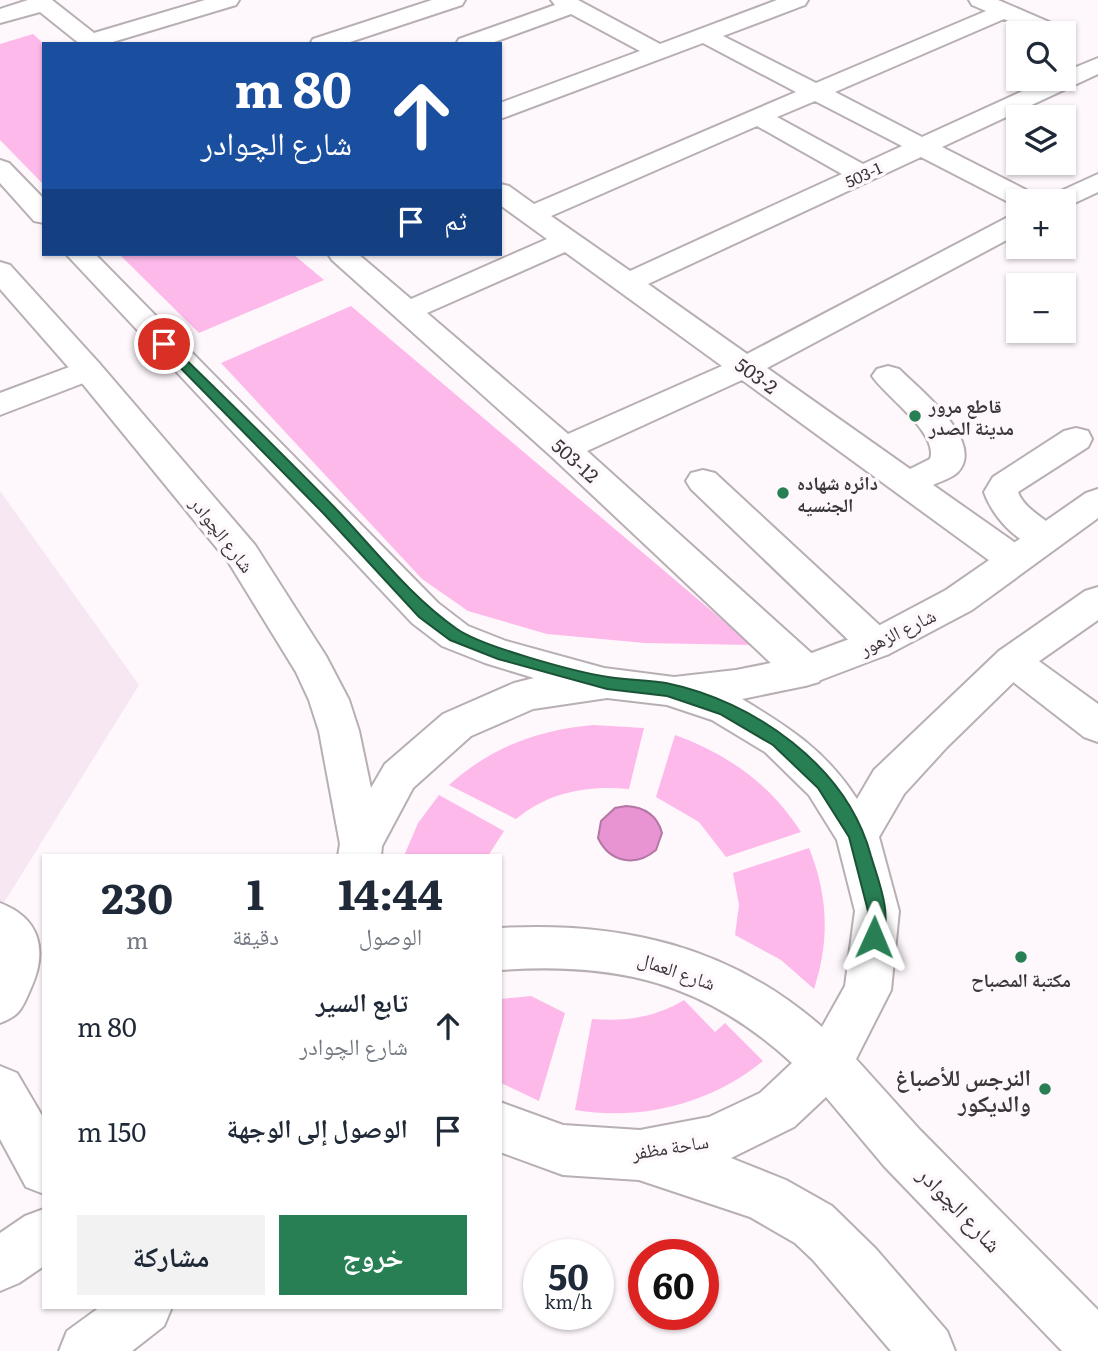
<!DOCTYPE html>
<html lang="ar">
<head>
<meta charset="utf-8">
<style>
  body { margin:0; font-family:Literata,"Noto Naskh Arabic",serif; background:#f2f2f3; color:#1f2937; direction:rtl; height:100vh; display:flex; flex-direction:column; font-size:26px; white-space:nowrap }
  * { box-sizing:border-box; margin:0 }
  p { font-size:23px; color:#747a83 }
  .icon { flex:none; width:38px; height:38px; fill:none; stroke:currentColor; stroke-width:2; stroke-linecap:round; stroke-linejoin:round }
  .map { position:relative; flex:1; overflow:hidden; direction:ltr }
  .details { position:absolute; left:42px; top:854px; width:460px; height:455px; display:flex; flex-direction:column; background:#fff; border-radius:0px; box-shadow:0 2px 5px #0004; direction:rtl }
  .details>* { flex:none }
  .banner { position:absolute; left:42px; top:42px; width:460px; height:214px; border-radius:0px; box-shadow:0 2px 5px #0004; direction:rtl; background:#1a4fa0; color:#fff; overflow:hidden }
  .fabs { position:absolute; left:1006px; top:21px; display:grid; gap:14px }
  .fabs a { display:grid; place-items:center; width:70px; height:70px; border-radius:0px; background:#fff; box-shadow:0 2px 5px #0004; font-size:35px }
  .speed { position:absolute; left:523px; top:1239px; display:flex; gap:14px; font-size:35px; font-weight:700; text-align:center }
  .speed>* { display:grid; place-content:center; width:91px; height:91px; border-radius:50%; background:#fff; box-shadow:0 2px 5px #0004; line-height:1 }
  .speed small { font-size:18px; font-weight:400 }
  .speed .limit { border:10px solid #d22; background:#fff; color:#111 }
  .pin { position:absolute; display:grid; place-items:center; width:60px; height:60px; color:#fff; margin:-30px; border:4px solid #fff; border-radius:50%; box-shadow:0 2px 7px #0007 }
  .me { position:absolute; width:77px; margin:-38px; rotate:1deg; stroke-linejoin:round; filter:drop-shadow(0 0 5px #0008) }
  .turn { display:flex; align-items:center; gap:24px; height:147px; padding:0 35px; font-size:32px }
  .turn .icon { width:91px; height:91px; stroke-width:2.5 }
  .turn b { display:block; font-size:49px; line-height:60px }
  .then { display:flex; align-items:center; height:66px; padding:0 35px; background:#0003; gap:14px; font-size:26px }
  .eta { display:flex; justify-content:space-evenly; align-items:center; height:119px; text-align:center }
  .eta b { font-size:42px; font-weight:700; line-height:49px }
  .action { display:flex; gap:14px; margin-top:auto; padding:14px 35px }
  .action a { flex:1; height:80px; border-radius:0px; background:#287f53; color:#fff; font-size:28px; font-weight:700; line-height:80px; text-align:center }
  .action a+a { background:#f2f2f3; color:#1f2937 }
  ul { padding:0; list-style:none }
  li { display:flex; align-items:center; gap:21px; height:105px; padding:0 35px }
  li div { flex:1 }
  li b { display:block; font-size:26px }
  li em { font-style:normal }
  .map>svg:first-child { display:block }
  .built { fill:#f7e7f2 }
  .green { fill:#feb9eb }
  .water { fill:#e893d2; stroke:#b477a4; stroke-width:2 }
  .lines { fill:none; stroke-linecap:round; stroke-linejoin:round }
  .minor-casing { stroke:#b8afb5; stroke-width:4 }
  .major-casing { stroke:#b8afb5; stroke-width:4 }
  .minor { fill:#fff; fill-rule:evenodd }
  .major { fill:#fff; fill-rule:evenodd }
  .route { fill:#287f53; stroke:#1a5336; stroke-width:2 }
  .poi-dot { fill:#287f53; stroke:#fef7fc; stroke-width:2.5 }
  .labels { text-anchor:middle; dominant-baseline:central; stroke-width:7; stroke-linejoin:round; paint-order:stroke }
  .far-street-label { font-size:16px; fill:#3a3739; stroke:#fef7fc }
  .street-label { font-size:19px; fill:#3a3739; stroke:#fef7fc }
  .poi-label { font-size:19px; font-weight:bold; fill:#3a3739; stroke:#fef7fc; text-anchor:start }
  .near-poi-label { font-size:23px; font-weight:bold; fill:#3a3739; stroke:#fef7fc; text-anchor:end }
  .near-street-label { font-size:23px; fill:#3a3739; stroke:#fef7fc }
</style>
</head>
<body>
<div class="map">
<svg width="1098" height="1351" viewBox="0 0 1098 1351">
  <rect width="100%" height="100%" fill="#fef7fc"/>
  <path class="built" d="M0 491 139 685 0 909Z"/>
  <path class="green" d="M33 34 44 44V185L0 140V44Z
    M119 254H293L324 280 199 333Z
    M351 306 752 645 645 643 547 634 468 611 422 579 221 363Z
    M593 725 644 728 629 789C587 785 549 792 516 819L449 785C491 747 538 730 593 725Z
    M675 735C728 754 771 785 801 832L726 857 699 822 656 797Z
    M439 795 504 831 488 856H404L418 823Z
    M809 848C828 895 830 940 814 989L781 960 735 935 739 905 733 873Z
    M531 996 565 1013 539 1101 501 1083V999Z
    M684 1000 715 1032 725 1023 763 1061C710 1104 642 1121 575 1110L592 1019C625 1022 656 1017 684 1000Z"/>
  <path class="water" d="M626 806C644 807 657 814 662 833L656 850C636 867 610 863 598 838L601 821 615 808Z"/>
  <g class="lines">
    <defs>
      <path id="minor" d="M28 0H52L94 33 205 0H239L236 5 106 44H80L40 12 0 23V9Z
        M432 0H465L462 5 344 44H310L313 39Z
        M551 0H578L660 44 777 0H808L805 5 723 36 816 83 986 11 972 5 969 0H998L1063 28 1066 33 1064 36V33H1037L1004 19 835 92 922 137 1049 79H1064V72L1098 58V74L942 147 1036 195 1040 201H1018V207L921 157 648 284 747 354 1008 217 1018 215V234L767 368 910 469 930 459C939 433 886 397 872 376L877 369 888 366 899 369C919 389 986 441 958 472 952 478 941 481 933 485L1027 551 1032 560 1027 569 1014 573 1001 569 742 380 587 451 819 660 824 671 819 682 805 686 791 682 552 457 332 260 328 254H358L411 299 547 239 500 205V184L509 186 534 204 796 92 703 43 500 119V103L640 51 571 14 489 44H456L459 39 555 5ZM815 101 902 146 863 164 777 117ZM757 126 842 174 630 271 551 216ZM565 252 722 366 568 434 427 313Z
        M1098 174V192L1064 208V201H1048L1052 195Z
        M88 360 99 363 103 370 99 377 0 415V393Z
        M1076 428 1088 431 1092 439 1088 447 1018 492C1025 512 1052 520 1063 538L1057 547C1027 556 993 519 984 492L993 477 1064 431Z
        M703 470 715 473 889 634 895 644 889 654 876 658 863 654 691 489 686 481 691 473Z
        M1012 646 1025 651 1098 704V742L1084 737 999 671 993 661 999 651Z
        M0 903C40 918 48 950 31 988 22 1008 21 1015 0 1023Z
        M0 1066 17 1073 44 1119V1194L26 1187 0 1139Z"/>
      <path id="major" d="M0 160 9 163 44 199V223L34 221 0 183Z
        M66 254H95L438 603 468 626 506 641 604 668 674 677 736 670 801 657 863 634 946 590 1086 493 1098 489V518L972 610 889 654 805 686 742 699C790 728 825 750 857 799L874 770 999 651 1085 591 1098 587V620L1025 671 947 747 904 794 879 837 899 911 891 990 856 1059 920 1130 1098 1310V1351H1062L884 1166 826 1097 794 1127 731 1158 786 1180 832 1206 876 1249 947 1331 955 1351H891L813 1260 795 1243 750 1217 639 1180 563 1175 500 1152V1102L563 1125 640 1130 709 1117 760 1093 792 1063C704 982 617 962 500 970V928C620 921 730 946 822 1027L845 986 855 911 837 840 809 795 765 752 712 720 667 705 607 698 533 709 471 736 413 788 382 846 381 856H338L340 844 319 731 309 700 296 672 229 563 77 377 0 289V262L10 265 99 363 255 545 326 656 349 700 359 731 371 788 385 764 443 714 514 683 534 678 485 663 442 646 412 623Z
        M44 1209V1266L19 1283 0 1291V1233L25 1216Z
        M100 1307H172L164 1326 132 1351H59L67 1331Z"/>
    </defs>
    <use href="#minor" class="minor-casing"/>
    <use href="#major" class="major-casing"/>
    <use href="#minor" class="minor"/>
    <use href="#major" class="major"/>
  </g>
  <path class="route" d="M164 340 168 342C225 398 282 453 337 510 376 551 411 597 457 629 483 647 576 672 608 677 627 680 647 680 666 683 754 701 847 766 871 856 879 883 893 915 881 943L874 945 868 943 865 937 868 911 849 837 818 788 773 745 720 714 682 701 667 696 607 689 498 659 450 640 419 617 324 514 160 347V342Z"/>
  <g class="poi-dot">
    <circle cx="915" cy="416" r="7"/>
    <circle cx="783" cy="493" r="7"/>
    <circle cx="1021" cy="957" r="7"/>
    <circle cx="1045" cy="1089" r="7"/>
  </g>
  <g class="labels">
    <g class="far-street-label">
      <text transform="translate(863 174) rotate(-25)">503-1</text>
    </g>
    <g class="street-label">
      <text transform="translate(757 375) rotate(36)">503-2</text>
      <text transform="translate(576 460) rotate(42)">503-12</text>
      <text transform="translate(223 534) rotate(52)">شارع الچوادر</text>
      <text transform="translate(897 631) rotate(-26)">شارع الزهور</text>
      <text transform="translate(677 970) rotate(19)">شارع العمال</text>
      <text transform="translate(670 1146) rotate(-9)">ساحة مظفر</text>
    </g>
    <g class="poi-label">
      <text x="929" y="405">قاطع مرور<tspan x="929" dy="22">مدينة الصدر</tspan></text>
      <text x="797" y="482">دائره شهاده<tspan x="797" dy="22">الجنسيه</tspan></text>
      <text x="1021" y="979" text-anchor="middle">مكتبة المصباح</text>
    </g>
    <g class="near-poi-label">
      <text x="1031" y="1076">النرجس للأصباغ<tspan x="1031" dy="26">والديكور</tspan></text>
    </g>
    <g class="near-street-label">
      <text transform="translate(961 1208) rotate(46)">شارع الچوادر</text>
    </g>
  </g>
</svg>
<div class="fabs">
<a><svg class="icon" aria-label="search" viewBox="0 0 24 24"><circle cx="10" cy="10" r="6"/><path d="M15 15l6 6"/></svg></a>
<a><svg class="icon" aria-label="layers" viewBox="0 0 24 24"><path d="M12 4l9 5-9 5-9-5zM3 14l9 5 9-5"/></svg></a>
<a>+</a>
<a>−</a>
</div>
<div class="speed"><div>50<small>km/h</small></div><div class="limit">60</div></div>
<div class="pin" style="left:164px;top:344px;background:#d93025"><svg class="icon" aria-label="arrive" viewBox="0 0 24 24"><path d="M6 21V4h12l-3 4 3 4H6"/></svg></div>
<svg class="me" style="left:874px;top:937px" viewBox="-20 -20 40 40"><path d="M0-17L14 15 0 8-14 15z" fill="#287f53" stroke="#fff" stroke-width="4"/></svg>
<div class="banner">
<div class="turn"><svg class="icon" aria-label="ahead" viewBox="0 0 24 24"><path d="M12 20V5M6 11l6-6 6 6"/></svg><div><b>80 m</b>شارع الچوادر</div></div>
<div class="then">ثم<svg class="icon" aria-label="arrive" viewBox="0 0 24 24"><path d="M6 21V4h12l-3 4 3 4H6"/></svg></div>
</div>
<section class="details">
<div class="eta">
<div><b>14:44</b><p>الوصول</p></div>
<div><b>1</b><p>دقيقة</p></div>
<div><b>230</b><p>m</p></div>
</div>
<ul>
<li><svg class="icon" aria-label="ahead" viewBox="0 0 24 24"><path d="M12 20V5M6 11l6-6 6 6"/></svg><div><b>تابع السير</b><p>شارع الچوادر</p></div><em>80 m</em></li>
<li><svg class="icon" aria-label="arrive" viewBox="0 0 24 24"><path d="M6 21V4h12l-3 4 3 4H6"/></svg><div><b>الوصول إلى الوجهة</b></div><em>150 m</em></li>
</ul>
<div class="action"><a>خروج</a><a>مشاركة</a></div>
</section>
</div>
</body>
</html>
